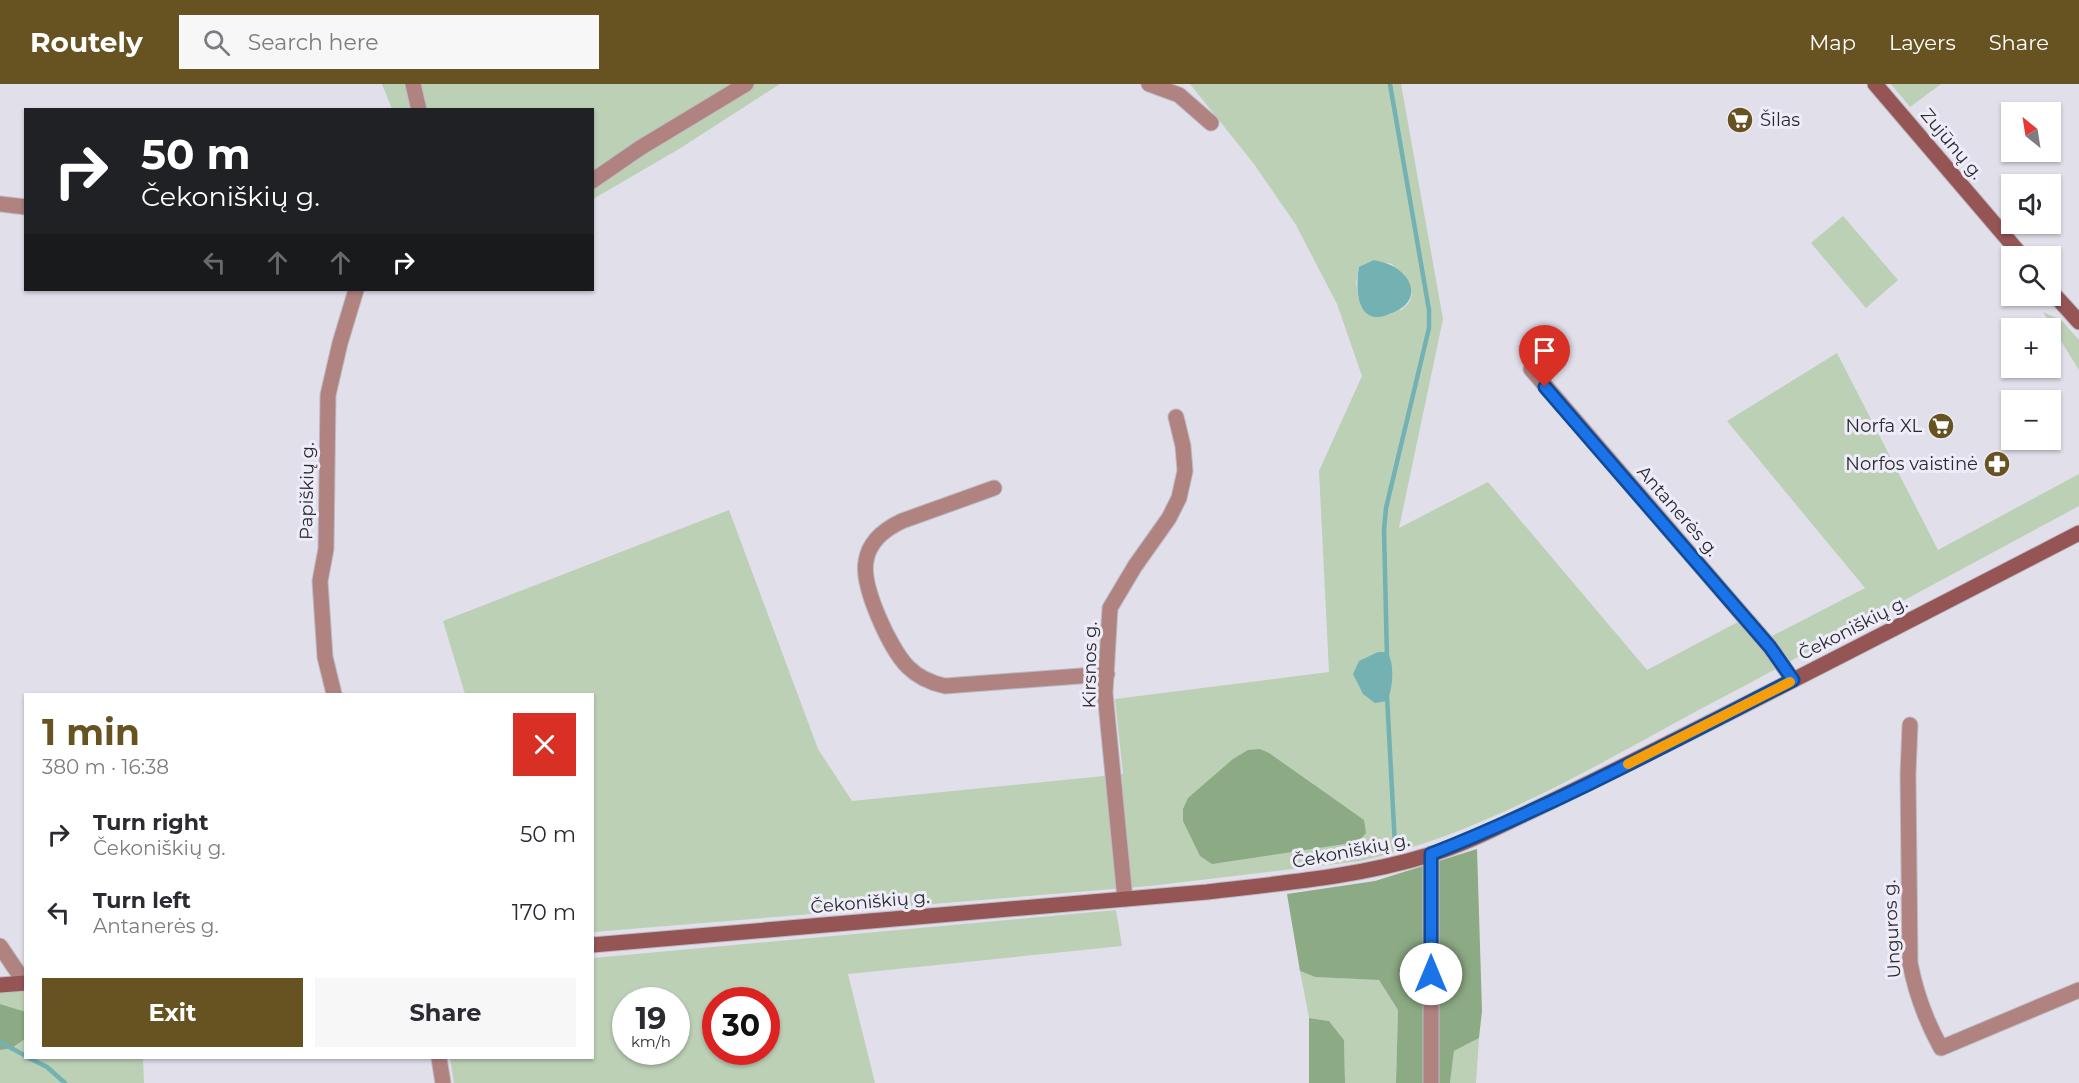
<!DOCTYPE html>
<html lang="en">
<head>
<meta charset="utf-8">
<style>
  body { margin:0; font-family:Montserrat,sans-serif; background:#f7f7f7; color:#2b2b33; height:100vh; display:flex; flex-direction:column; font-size:22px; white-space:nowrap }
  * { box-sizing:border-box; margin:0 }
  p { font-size:20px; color:#7c7c81 }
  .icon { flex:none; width:33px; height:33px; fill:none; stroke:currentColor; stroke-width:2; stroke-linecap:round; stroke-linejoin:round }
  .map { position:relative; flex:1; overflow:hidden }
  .drawer { position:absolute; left:24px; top:609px; width:570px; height:366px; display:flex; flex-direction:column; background:#fff; border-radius:0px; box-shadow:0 2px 4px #0004 }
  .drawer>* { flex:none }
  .hud { position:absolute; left:24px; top:24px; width:570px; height:183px; border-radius:0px; box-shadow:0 2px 4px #0004; background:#202124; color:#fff; overflow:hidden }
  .needle { width:39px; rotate:330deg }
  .buttons { position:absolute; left:2001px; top:18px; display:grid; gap:12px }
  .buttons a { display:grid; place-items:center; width:60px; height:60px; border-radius:0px; background:#fff; box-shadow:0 2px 4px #0004; font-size:30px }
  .speed { position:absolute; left:612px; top:903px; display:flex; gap:12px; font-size:30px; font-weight:700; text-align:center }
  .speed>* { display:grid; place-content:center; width:78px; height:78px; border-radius:50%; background:#fff; box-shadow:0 2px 4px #0004; line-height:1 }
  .speed small { font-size:15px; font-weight:400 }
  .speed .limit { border:9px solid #d22; background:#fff; color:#111 }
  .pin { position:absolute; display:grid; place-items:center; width:51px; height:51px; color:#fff; margin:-62px -26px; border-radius:50% 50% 50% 0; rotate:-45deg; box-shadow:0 0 6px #0007 }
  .pin .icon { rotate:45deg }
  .me { position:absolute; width:66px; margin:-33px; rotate:0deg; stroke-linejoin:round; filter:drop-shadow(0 0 4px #0008) }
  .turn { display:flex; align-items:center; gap:21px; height:126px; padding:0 18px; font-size:27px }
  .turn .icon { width:78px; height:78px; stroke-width:2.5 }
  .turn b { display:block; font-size:42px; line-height:51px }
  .lanes { display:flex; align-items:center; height:57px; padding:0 18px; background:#0003; justify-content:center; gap:30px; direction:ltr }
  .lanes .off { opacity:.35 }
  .round { display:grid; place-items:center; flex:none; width:63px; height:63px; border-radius:0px; background:#f7f7f7 }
  .overview { display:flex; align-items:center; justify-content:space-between; height:102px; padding:0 18px }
  h1 { font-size:36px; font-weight:700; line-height:45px; color:#665321 }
  .action { display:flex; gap:12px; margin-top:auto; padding:12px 18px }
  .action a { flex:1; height:69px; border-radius:0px; background:#665321; color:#fff; font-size:24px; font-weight:700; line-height:69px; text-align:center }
  .action a+a { background:#f7f7f7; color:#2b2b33 }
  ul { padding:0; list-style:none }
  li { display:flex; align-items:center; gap:18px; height:78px; padding:0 18px }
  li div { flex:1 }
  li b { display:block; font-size:22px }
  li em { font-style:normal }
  header { display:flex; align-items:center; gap:36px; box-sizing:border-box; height:84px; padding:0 30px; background:#665321; color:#fff }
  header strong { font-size:28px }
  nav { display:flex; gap:33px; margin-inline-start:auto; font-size:21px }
  .search { width:420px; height:54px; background:#f7f7f7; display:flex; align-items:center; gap:15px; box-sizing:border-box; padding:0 21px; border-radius:0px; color:#7c7c81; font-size:22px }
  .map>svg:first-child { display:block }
  .green { fill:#bcd0b6; fill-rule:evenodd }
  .forest { fill:#8caa83 }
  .water { fill:#73b1b3 }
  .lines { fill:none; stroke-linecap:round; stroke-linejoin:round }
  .stream { stroke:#73b1b3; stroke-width:4.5 }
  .minor-casing { stroke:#bcbbc4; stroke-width:17 }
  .secondary-casing { stroke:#bcbbc4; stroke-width:17 }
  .minor { stroke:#b08381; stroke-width:15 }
  .secondary { stroke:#945554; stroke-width:15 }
  .route-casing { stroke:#114b97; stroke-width:15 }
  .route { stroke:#1a73e8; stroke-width:10 }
  .slow { stroke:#f59e0b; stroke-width:10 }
  .labels { text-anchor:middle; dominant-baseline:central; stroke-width:6; stroke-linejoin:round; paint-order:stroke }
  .poi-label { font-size:18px; fill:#2a2a2e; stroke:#eeecf8; text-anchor:end }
  .street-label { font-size:18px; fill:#2a2a2e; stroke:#eeecf8 }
</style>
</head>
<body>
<header>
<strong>Routely</strong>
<div class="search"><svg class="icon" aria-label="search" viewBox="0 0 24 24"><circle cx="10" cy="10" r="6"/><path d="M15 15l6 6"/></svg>Search here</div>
<nav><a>Map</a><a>Layers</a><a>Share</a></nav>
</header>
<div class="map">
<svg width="2079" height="999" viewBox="0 0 2079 999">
  <rect width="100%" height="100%" fill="#e1dfea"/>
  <path class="green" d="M382 0H780L679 65 593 115 592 26 392 25Z
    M1190 0H1401L1443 235 1399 444 1488 398 1647 586 1753 530 1772 552 1865 504 1727 337 1837 269 1938 466 2079 390V422C1951 491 1823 560 1695 628 1588 686 1481 750 1361 777L1150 802 593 848 592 610H465L443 537 729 426 818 665 852 717 1123 690 1115 615 1329 588 1319 387 1362 292 1337 220 1296 141 1254 80ZM1390 179C1405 192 1424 210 1401 226L1359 215 1356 199 1359 183Z
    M1891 0H1941L1910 23Z
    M1843 132 1898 196 1866 224 1811 159Z
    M2043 228 2061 236 2079 256V286Z
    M1116 826 1122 862 848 890 875 999H454L450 974H592L593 874ZM626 916H676V968H626ZM716 916H766V968H716Z
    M1300 887 1315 893 1379 896 1398 926 1396 999H1345L1344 956 1329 937 1309 934Z
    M25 906V928L0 920V907Z
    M1479 954 1476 999H1450L1454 967Z
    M25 955 26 974H143L144 999H0V966L12 964Z"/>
  <path class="forest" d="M1260 665 1269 669 1364 736 1366 749 1358 758 1212 780 1200 772 1183 737V725L1188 714 1233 675 1248 666Z
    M1477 765 1482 927 1479 954 1454 967 1450 999H1396L1398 926 1379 896 1315 893 1300 887 1287 810 1375 797Z
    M0 920 26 928 25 955 12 964 0 966Z
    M1309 934 1329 937 1344 956 1345 999H1309Z"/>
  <path class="water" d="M1374 176C1387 179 1397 182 1406 193 1418 210 1408 223 1392 229 1388 230 1383 233 1379 233 1355 235 1356 198 1359 183Z
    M1378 568H1387C1395 578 1393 606 1387 617L1375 619 1363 610 1353 590 1359 577Z"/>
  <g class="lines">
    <path class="stream" d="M1387 574 1384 446 1386 424 1429 244V226L1390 0
      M1387 612 1395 762
      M0 958 26 972
      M29 974 47 983 65 999"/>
    <defs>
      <path id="minor" d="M413 0 419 26
        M1149 0 1179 11 1211 39
        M592 97 640 64 746 0
        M0 120 26 123
        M1531 285 1770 563 1793 596
        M994 404 902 437C885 445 869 457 866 477 861 502 890 565 908 583 918 593 931 599 945 602L1107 590
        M334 610 325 573 320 497 326 465 328 311 340 259 356 206
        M1910 641 1908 690 1910 879C1916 910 1926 937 1941 964L2079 906
        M1125 815 1105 609 1110 524 1135 482 1169 434 1179 414 1185 387 1183 362 1176 333
        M0 862 25 899
        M439 974 443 999
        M1431 999V770"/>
      <path id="secondary" d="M1875 0 2022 172
        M2050 206 2079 238
        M592 861 1207 808C1282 799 1357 793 1429 771 1462 761 1494 745 1525 730 1573 707 1620 684 1667 660 1805 591 1942 520 2079 449
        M0 901 26 899"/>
    </defs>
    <use href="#minor" class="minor-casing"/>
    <use href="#secondary" class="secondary-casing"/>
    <use href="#minor" class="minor"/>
    <use href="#secondary" class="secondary"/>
  </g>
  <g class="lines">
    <defs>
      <path id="route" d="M1431 890V770C1555 721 1674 657 1793 596L1770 563 1545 303"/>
    </defs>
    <use href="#route" class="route-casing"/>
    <use href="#route" class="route"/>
    <path class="slow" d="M1628 680 1790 598"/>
  </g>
  <defs>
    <symbol id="supermarket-disc" viewBox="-11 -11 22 22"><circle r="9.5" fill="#665321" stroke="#eeecf8"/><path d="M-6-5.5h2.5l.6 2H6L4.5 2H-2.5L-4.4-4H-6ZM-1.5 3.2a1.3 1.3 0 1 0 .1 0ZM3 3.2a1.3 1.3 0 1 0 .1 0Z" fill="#fff"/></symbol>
    <symbol id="pharmacy-disc" viewBox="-11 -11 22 22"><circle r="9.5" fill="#665321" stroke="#eeecf8"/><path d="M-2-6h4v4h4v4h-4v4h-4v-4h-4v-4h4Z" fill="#fff"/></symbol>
  </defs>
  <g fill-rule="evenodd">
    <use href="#supermarket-disc" x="1725" y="21" width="30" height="30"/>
    <use href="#supermarket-disc" x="1926" y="327" width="30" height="30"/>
    <use href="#pharmacy-disc" x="1982" y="365" width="30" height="30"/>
  </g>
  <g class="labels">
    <g class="poi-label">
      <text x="1760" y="36" text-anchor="start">Šilas</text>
      <text x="1922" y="342">Norfa XL</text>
      <text x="1978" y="380">Norfos vaistinė</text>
    </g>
    <g class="street-label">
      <text transform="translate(1952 60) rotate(50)">Zujūnų g.</text>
      <text transform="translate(307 407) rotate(-89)">Papiškių g.</text>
      <text transform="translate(1678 427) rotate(49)">Antanerės g.</text>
      <text transform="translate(1853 544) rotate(-27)">Čekoniškių g.</text>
      <text transform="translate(1090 581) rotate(-89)">Kirsnos g.</text>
      <text transform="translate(1351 767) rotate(-11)">Čekoniškių g.</text>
      <text transform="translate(870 818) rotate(-5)">Čekoniškių g.</text>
      <text transform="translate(1892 845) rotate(-93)">Unguros g.</text>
    </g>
  </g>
</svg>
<div class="buttons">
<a><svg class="needle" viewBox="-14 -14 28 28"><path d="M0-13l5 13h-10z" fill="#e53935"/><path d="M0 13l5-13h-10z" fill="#7c7c81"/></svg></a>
<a><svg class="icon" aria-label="sound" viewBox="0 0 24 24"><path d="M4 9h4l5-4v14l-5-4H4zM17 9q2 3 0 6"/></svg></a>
<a><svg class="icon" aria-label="search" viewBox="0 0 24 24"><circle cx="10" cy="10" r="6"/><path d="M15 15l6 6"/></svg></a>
<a>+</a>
<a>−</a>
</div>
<div class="speed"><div>19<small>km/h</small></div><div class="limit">30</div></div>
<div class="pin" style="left:1545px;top:303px;background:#d93025"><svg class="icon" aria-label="arrive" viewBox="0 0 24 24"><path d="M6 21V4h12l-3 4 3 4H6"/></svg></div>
<svg class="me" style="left:1431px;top:890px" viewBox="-20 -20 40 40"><circle r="19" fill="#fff"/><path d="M0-13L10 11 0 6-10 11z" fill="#1a73e8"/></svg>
<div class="hud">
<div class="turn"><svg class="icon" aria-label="right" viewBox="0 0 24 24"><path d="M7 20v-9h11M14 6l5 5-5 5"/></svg><div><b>50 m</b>Čekoniškių g.</div></div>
<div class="lanes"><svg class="icon off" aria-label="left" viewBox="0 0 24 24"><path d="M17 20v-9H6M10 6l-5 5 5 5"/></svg><svg class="icon off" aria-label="ahead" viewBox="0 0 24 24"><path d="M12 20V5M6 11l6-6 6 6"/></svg><svg class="icon off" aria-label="ahead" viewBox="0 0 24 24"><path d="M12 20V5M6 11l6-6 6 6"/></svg><svg class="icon" aria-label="right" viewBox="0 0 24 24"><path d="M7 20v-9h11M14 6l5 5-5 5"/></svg></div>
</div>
<section class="drawer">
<div class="overview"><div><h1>1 min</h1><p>380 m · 16:38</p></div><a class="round" style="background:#d93025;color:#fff"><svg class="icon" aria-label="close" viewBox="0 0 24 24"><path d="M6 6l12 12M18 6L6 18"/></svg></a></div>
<ul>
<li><svg class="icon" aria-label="right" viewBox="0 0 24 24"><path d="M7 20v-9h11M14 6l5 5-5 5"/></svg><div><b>Turn right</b><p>Čekoniškių g.</p></div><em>50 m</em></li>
<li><svg class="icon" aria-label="left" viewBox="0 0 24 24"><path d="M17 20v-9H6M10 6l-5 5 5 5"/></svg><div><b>Turn left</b><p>Antanerės g.</p></div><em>170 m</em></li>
</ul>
<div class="action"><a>Exit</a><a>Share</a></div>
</section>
</div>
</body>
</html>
